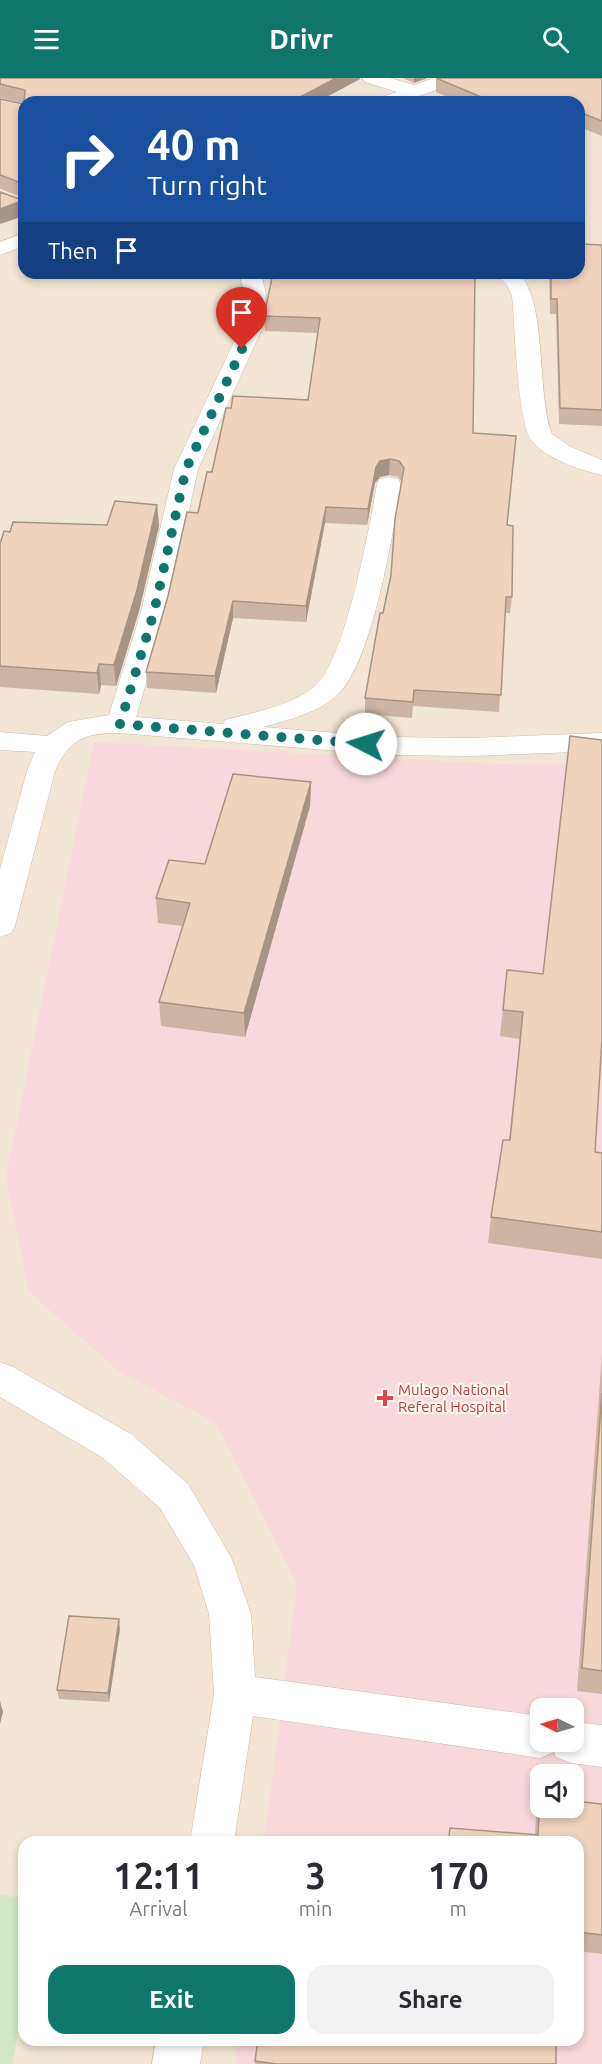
<!DOCTYPE html>
<html lang="en">
<head>
<meta charset="utf-8">
<style>
  body { margin:0; font-family:Ubuntu,sans-serif; background:#f2f2f3; color:#2b2b33; height:100vh; display:flex; flex-direction:column; font-size:22px; white-space:nowrap }
  * { box-sizing:border-box; margin:0 }
  p { font-size:20px; color:#7c7c81 }
  .icon { flex:none; width:33px; height:33px; fill:none; stroke:currentColor; stroke-width:2; stroke-linecap:round; stroke-linejoin:round }
  .map { position:relative; flex:1; overflow:hidden }
  .panel { position:absolute; left:18px; top:1758px; width:566px; height:210px; display:flex; flex-direction:column; background:#fff; border-radius:18px; box-shadow:0 3px 9px #0003 }
  .panel>* { flex:none }
  .guide { position:absolute; left:18px; top:18px; width:567px; height:183px; border-radius:18px; box-shadow:0 3px 9px #0003; background:#1a4fa0; color:#fff; overflow:hidden }
  .needle { width:39px; rotate:275deg }
  .controls { position:absolute; left:530px; top:1620px; display:grid; gap:12px }
  .controls a { display:grid; place-items:center; width:54px; height:54px; border-radius:12px; background:#fff; box-shadow:0 3px 9px #0003; font-size:30px }
  .pin { position:absolute; display:grid; place-items:center; width:51px; height:51px; color:#fff; margin:-62px -26px; border-radius:50% 50% 50% 0; rotate:-45deg; box-shadow:0 0 6px #0007 }
  .pin .icon { rotate:45deg }
  .me { position:absolute; width:66px; margin:-33px; rotate:275deg; stroke-linejoin:round; filter:drop-shadow(0 0 4px #0008) }
  .turn { display:flex; align-items:center; gap:21px; height:126px; padding:0 30px; font-size:27px }
  .turn .icon { width:78px; height:78px; stroke-width:2.5 }
  .turn b { display:block; font-size:42px; line-height:51px }
  .then { display:flex; align-items:center; height:57px; padding:0 30px; background:#0003; gap:12px; font-size:22px }
  .eta { display:flex; justify-content:space-evenly; align-items:center; height:102px; text-align:center }
  .eta b { font-size:36px; font-weight:700; line-height:42px }
  .action { display:flex; gap:12px; margin-top:auto; padding:12px 30px }
  .action a { flex:1; height:69px; border-radius:18px; background:#0f766e; color:#fff; font-size:24px; font-weight:700; line-height:69px; text-align:center }
  .action a+a { background:#f2f2f3; color:#2b2b33 }
  header { display:flex; justify-content:space-between; align-items:center; height:78px; padding:0 30px; background:#0f766e; color:#fff; font-size:27px; font-weight:700 }
  .map>svg:first-child { display:block }
  .residential { fill:#f2e5d3; fill-rule:evenodd }
  .medical { fill:#f8d8da; fill-rule:evenodd }
  .green { fill:#d1e8c4 }
  .lines { fill:none; stroke-linecap:round; stroke-linejoin:round }
  .minor-casing { stroke:#ccbbab; stroke-width:1 }
  .minor { fill:#fff; fill-rule:evenodd }
  .wall { fill:#ceb5a3 }
  .shaded-wall { fill:#a79484 }
  .building { fill:#efd3bd; stroke:#a79484; stroke-width:1.5 }
  .route { stroke:#0f766e; stroke-width:10; stroke-dasharray:0 18 }
  .health-dot { fill:#e0444e; stroke:#fef7ea; stroke-width:2 }
  .labels { text-anchor:middle; dominant-baseline:central; stroke-width:4.5; stroke-linejoin:round; paint-order:stroke }
  .health-label { font-size:15px; fill:#be3a42; stroke:#fef7ea; text-anchor:start }
</style>
</head>
<body>
<header><svg class="icon" aria-label="menu" viewBox="0 0 24 24"><path d="M4 6h16M4 12h16M4 18h16"/></svg>Drivr<svg class="icon" aria-label="search" viewBox="0 0 24 24"><circle cx="10" cy="10" r="6"/><path d="M15 15l6 6"/></svg></header>
<div class="map">
<svg width="602" height="1986" viewBox="0 0 602 1986">
  <rect width="100%" height="100%" fill="#fbf3e4"/>
  <path class="residential" d="M0 0H602V1986H0ZM24 24H579V195H24ZM540 1630H573V1664H540ZM540 1696H573V1730H540ZM24 1764H578V1962H24Z"/>
  <path class="medical" d="M94 664 500 686 602 685V1986H235L238 1962H578V1764H264L297 1506 216 1345 120 1294 29 1214 6 1099ZM540 1630H573V1664H540ZM540 1696H573V1730H540Z"/>
  <path class="green" d="M0 1817 24 1820V1925L12 1986H0Z"/>
  <g class="lines">
    <defs>
      <path id="minor" d="M362 0H390L414 7 434 0H460L457 4 403 24H377L379 20 397 14 365 4Z
        M24 155V168L0 177V164Z
        M239 195H261L266 216 262 251 198 391 167 534 136 639 223 646 225 642C255 634 291 628 315 608 345 584 370 447 377 406L380 401 389 399 398 401 401 406C393 455 372 589 335 619 315 636 287 642 263 649L387 659 471 660 602 655V673L471 678 387 677 120 655C85 655 70 660 55 693L15 848 11 855 0 859V791L27 693 35 674 0 672V654L47 658 68 644 109 637 141 534 174 391 240 251 245 216Z
        M495 195H518C548 222 536 315 552 356L569 368 602 382V397C580 392 547 381 532 363 517 344 515 246 512 218L507 207Z
        M0 1284 13 1289 131 1356 188 1406 232 1481 251 1536 255 1599 540 1638V1664H573V1644L602 1647V1689L571 1685 556 1679 554 1674 540 1680 253 1638 234 1764H190L214 1616 209 1536 194 1487 160 1430 103 1380 0 1319Z
        M156 1962H204L200 1986H152Z"/>
    </defs>
    <use href="#minor" class="minor-casing"/>
    <use href="#minor" class="minor"/>
  </g>
  <path class="wall" d="M0 0 360 1 317 24H24V25L0 20Z
    M403 0H427L414 5Z
    M436 0H602V58L579 49V24H459L436 14Z
    M0 21 24 26V120L1 111H0Z
    M602 167V348L559 346 556 236H550L549 195H579Z
    M175 195H206L185 201Z
    M273 195 473 355 508 447 512 519 510 535H505L499 634 413 628 412 640 365 636V620L391 497 402 404 398 399 389 397 380 399 375 405 367 447 325 445 306 544 233 540 216 615 147 610 146 594 212 394 231 330 308 322 318 255 265 253 264 238Z
    M157 427 159 448 139 533 116 608 101 607 99 616 0 609V466L10 454 107 447Z
    M311 704 310 728 245 959 161 948 159 924 183 848 158 845 156 820 205 786Z
    M507 892 595 1074 602 1075V1181L488 1165 491 1139 509 1062 520 961 500 958Z
    M602 1276V1616L577 1613Z
    M120 1551 109 1624 59 1621 57 1612Z
    M540 1719 602 1726V1876L578 1873V1764H448L450 1750 535 1757 536 1738Z
    M255 1983 556 1986H255Z"/>
  <path class="shaded-wall" d="M336 0H360V1L317 24H291Z
    M414 0H427L414 5Z
    M24 122V138L0 146V131Z
    M185 195H206L185 201Z
    M390 381 389 397 380 399 375 405 367 447 368 431 376 389 380 383Z
    M157 427 159 448 139 533 116 608 114 587Z
    M326 429 325 445 306 544V528Z
    M233 523V540L216 615 215 598Z
    M99 586 101 607 99 616 97 595Z
    M311 704 310 728 245 959 244 935Z
    M119 1541 120 1551 109 1624 108 1615Z
    M0 1623 3 1634 0 1646Z"/>
  <path class="building" d="M0 0H336L291 24H24L25 12 0 6Z
    M436 0H602V43L579 34V24H493Z
    M0 21 24 26V106L0 97Z
    M0 114 22 122 24 121V122L0 131Z
    M579 166 602 167V332L560 330 557 221H551V195H579Z
    M273 195H475L473 355 516 358 507 447 513 448 512 519H506L501 617 414 612 413 624 365 620 380 535H383L391 497 395 441 404 390 399 383 390 381 380 383 376 389 368 431 326 429 306 528 233 523 215 598 146 594 168 518 187 434 198 435 207 394H212L226 330H231L233 318 308 322 320 240 264 238Z
    M115 423 157 427 137 512 114 587 99 586 97 595 0 588V466L4 453 10 454 13 444 107 447Z
    M570 658 602 662V961L595 1074 602 1075V1154L491 1139 503 1062H510L523 934 503 932 507 892 543 896Z
    M233 696 311 704 244 935 159 924 190 825 156 820 169 782 205 786Z
    M602 1315V1593L582 1590Z
    M69 1538 119 1541 108 1615 57 1612Z
    M540 1719V1730H573V1723L602 1726V1857L578 1854V1764H448L450 1750 538 1757Z
    M258 1962H556V1986H277L255 1983Z"/>
  <g class="lines">
    <path class="route" d="M242 271 186 391 154 534 120 646 366 666"/>
  </g>
  <path class="health-dot" d="M382 1311h6v6h6v6h-6v6h-6v-6h-6v-6h6z"/>
  <g class="labels">
    <g class="health-label">
      <text x="398" y="1311">Mulago National<tspan x="398" dy="17">Referal Hospital</tspan></text>
    </g>
  </g>
</svg>
<div class="controls">
<a><svg class="needle" viewBox="-14 -14 28 28"><path d="M0-13l5 13h-10z" fill="#e53935"/><path d="M0 13l5-13h-10z" fill="#7c7c81"/></svg></a>
<a><svg class="icon" aria-label="sound" viewBox="0 0 24 24"><path d="M4 9h4l5-4v14l-5-4H4zM17 9q2 3 0 6"/></svg></a>
</div>
<div class="pin" style="left:242px;top:271px;background:#d93025"><svg class="icon" aria-label="arrive" viewBox="0 0 24 24"><path d="M6 21V4h12l-3 4 3 4H6"/></svg></div>
<svg class="me" style="left:366px;top:666px" viewBox="-20 -20 40 40"><circle r="19" fill="#fff"/><path d="M0-13L10 11 0 6-10 11z" fill="#0f766e"/></svg>
<div class="guide">
<div class="turn"><svg class="icon" aria-label="right" viewBox="0 0 24 24"><path d="M7 20v-9h11M14 6l5 5-5 5"/></svg><div><b>40 m</b>Turn right</div></div>
<div class="then">Then<svg class="icon" aria-label="arrive" viewBox="0 0 24 24"><path d="M6 21V4h12l-3 4 3 4H6"/></svg></div>
</div>
<section class="panel">
<div class="eta">
<div><b>12:11</b><p>Arrival</p></div>
<div><b>3</b><p>min</p></div>
<div><b>170</b><p>m</p></div>
</div>
<div class="action"><a>Exit</a><a>Share</a></div>
</section>
</div>
</body>
</html>
